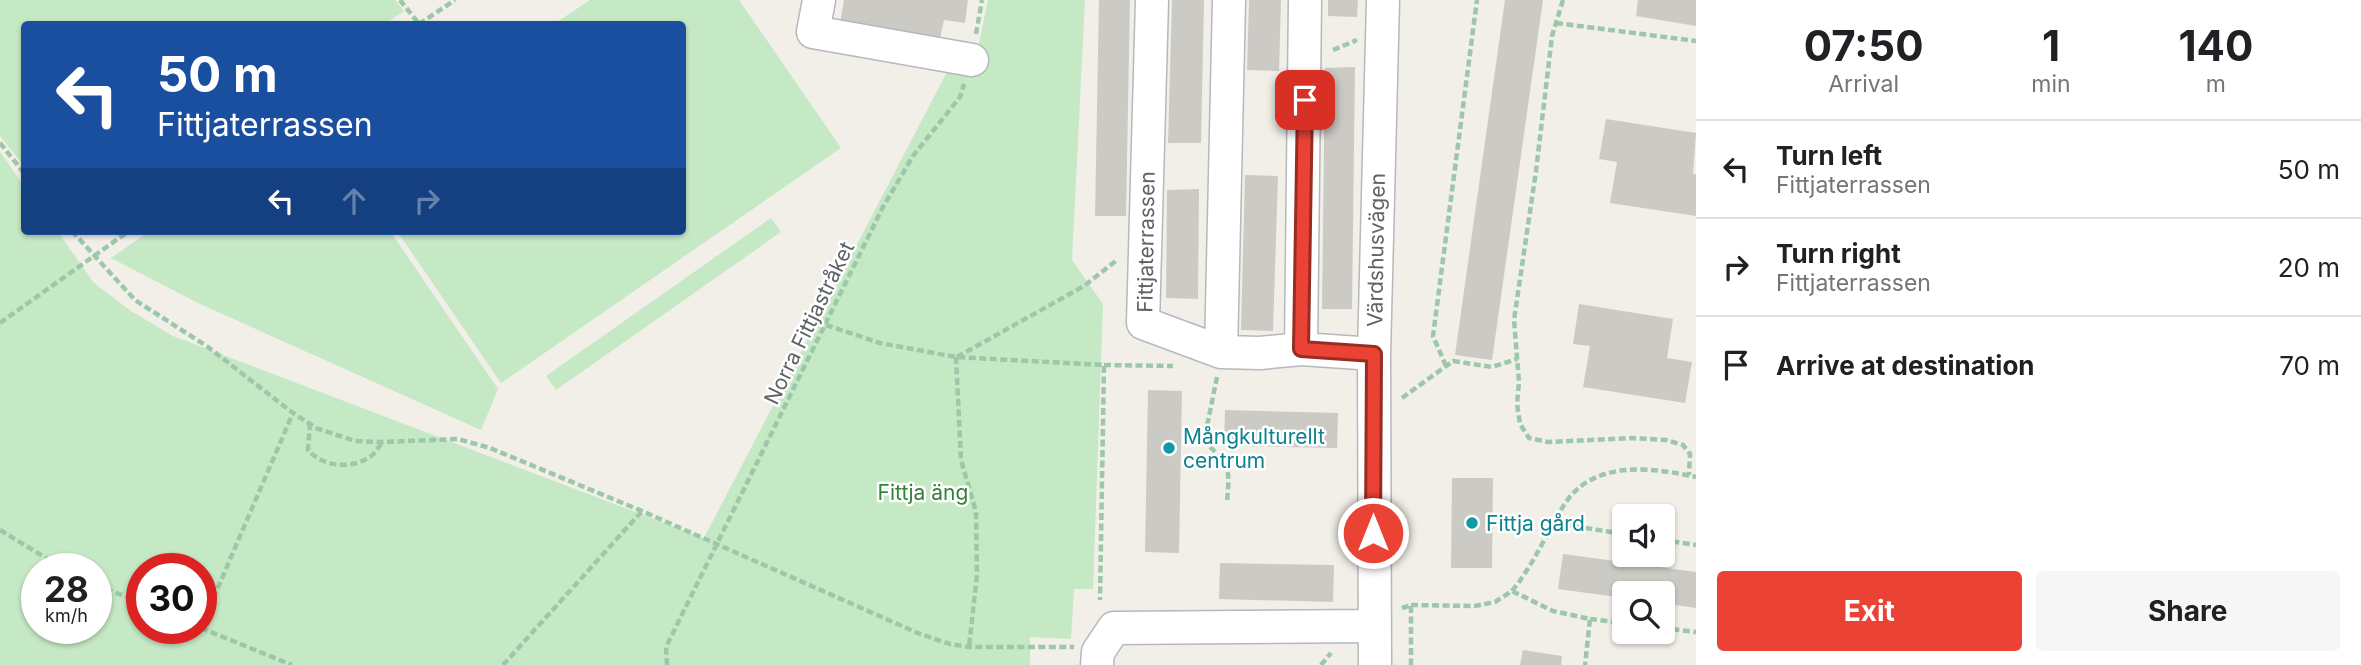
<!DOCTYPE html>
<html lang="en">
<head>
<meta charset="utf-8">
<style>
  body { margin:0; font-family:Inter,sans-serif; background:#f6f6f6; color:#202124; height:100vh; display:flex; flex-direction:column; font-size:26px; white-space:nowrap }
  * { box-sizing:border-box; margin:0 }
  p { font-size:23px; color:#757577 }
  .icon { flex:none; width:38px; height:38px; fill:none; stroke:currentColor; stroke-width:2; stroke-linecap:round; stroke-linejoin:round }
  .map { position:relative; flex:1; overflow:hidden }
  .details { display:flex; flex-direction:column; background:#fff; width:665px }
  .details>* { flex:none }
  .banner { position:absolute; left:21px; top:21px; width:665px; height:214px; border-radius:7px; box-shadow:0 2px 5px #0004; background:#1a4fa0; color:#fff; overflow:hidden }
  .fabs { position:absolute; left:1612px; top:504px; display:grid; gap:14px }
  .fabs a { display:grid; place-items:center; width:63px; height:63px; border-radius:7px; background:#fff; box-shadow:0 2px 5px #0004; font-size:35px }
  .speed { position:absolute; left:21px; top:553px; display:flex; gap:14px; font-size:35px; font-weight:700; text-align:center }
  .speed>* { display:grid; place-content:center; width:91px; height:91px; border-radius:50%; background:#fff; box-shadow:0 2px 5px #0004; line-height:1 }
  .speed small { font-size:18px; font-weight:400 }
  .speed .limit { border:10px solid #d22; background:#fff; color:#111 }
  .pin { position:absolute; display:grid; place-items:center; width:60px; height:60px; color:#fff; margin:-30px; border-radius:14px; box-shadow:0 4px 10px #0006 }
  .me { position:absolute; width:77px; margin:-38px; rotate:0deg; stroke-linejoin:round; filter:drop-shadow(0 0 5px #0008) }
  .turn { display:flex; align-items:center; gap:24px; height:147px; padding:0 21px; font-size:32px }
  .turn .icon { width:91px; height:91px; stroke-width:2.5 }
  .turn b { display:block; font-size:49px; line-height:60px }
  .lanes { display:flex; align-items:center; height:66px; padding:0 21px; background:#0003; justify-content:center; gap:35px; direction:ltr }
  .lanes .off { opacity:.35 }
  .eta { display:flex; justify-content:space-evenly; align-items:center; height:119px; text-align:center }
  .eta b { font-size:42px; font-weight:700; line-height:49px }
  .cta { display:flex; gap:14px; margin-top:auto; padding:14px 21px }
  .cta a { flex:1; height:80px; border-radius:7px; background:#ea4335; color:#fff; font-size:28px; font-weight:700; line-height:80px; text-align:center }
  .cta a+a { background:#f6f6f6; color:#202124 }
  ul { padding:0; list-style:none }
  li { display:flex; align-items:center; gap:21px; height:98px; padding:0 21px; border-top:2px solid #e0e0e0 }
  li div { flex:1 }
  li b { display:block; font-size:26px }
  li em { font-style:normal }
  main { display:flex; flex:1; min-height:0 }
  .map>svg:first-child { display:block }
  .green { fill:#c5e8c5; fill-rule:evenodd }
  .building { fill:#cccac5 }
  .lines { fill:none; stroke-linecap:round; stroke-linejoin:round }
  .minor-casing { stroke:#b5b8bc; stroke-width:35 }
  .path { stroke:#9cc7a9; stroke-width:4.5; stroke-dasharray:7 3.5; stroke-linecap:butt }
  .minor { stroke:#fff; stroke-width:32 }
  .route-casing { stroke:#982c22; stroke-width:18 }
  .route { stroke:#ea4335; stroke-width:12 }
  .culture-dot { fill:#0f9aa8; stroke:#fff; stroke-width:2.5 }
  .labels { text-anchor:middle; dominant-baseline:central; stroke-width:5; stroke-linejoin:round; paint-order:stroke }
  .street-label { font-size:21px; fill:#5f6368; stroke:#fff }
  .culture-label { font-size:21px; fill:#0d838f; stroke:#fff; text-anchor:start }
  .park-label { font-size:21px; fill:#348238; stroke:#fff }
</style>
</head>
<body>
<main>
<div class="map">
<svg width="1696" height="665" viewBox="0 0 1696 665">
  <rect width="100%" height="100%" fill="#f1efe8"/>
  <path class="green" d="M0 0H395L404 11 385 24H24V166L0 136Z
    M590 0H739L841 148 501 383 397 231H682V24H554Z
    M988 0H1085L1072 260 1103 304 1093 589H1074L1071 639 1030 637V665H0V152L24 186V231H57L94 283 131 311 173 336 704 538 949 68 979 43ZM37 569H96V628H37ZM142 569H201V628H142Z
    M771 218 781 232 556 390 546 376Z
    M150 231H390L498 389 481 430 198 303 111 258Z"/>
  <path class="building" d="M844 0H968L965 23 944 20 940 39 840 23Z
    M1099 0H1130L1126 216H1095Z
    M1172 0H1204L1201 143H1168Z
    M1249 0H1281L1279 71 1247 70Z
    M1328 0H1358L1357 17 1328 16Z
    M1505 0H1543L1492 360 1455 355Z
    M1638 0H1696V26L1636 16Z
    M1355 67 1352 309H1322L1325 68Z
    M1606 119 1696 133 1693 174H1696V216L1610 203 1617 162 1599 159Z
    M1245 175 1278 176 1273 331 1241 330Z
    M1199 189 1198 299 1166 298 1167 190Z
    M1579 304 1673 319 1667 358 1692 362 1685 403 1583 387 1590 346 1573 344Z
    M1148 390 1182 391 1179 553 1145 552Z
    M1225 410 1338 413 1337 448 1224 446Z
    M1452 478H1493L1492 568H1451Z
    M1563 554 1696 572V608L1662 603V593H1624V598L1558 589Z
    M1220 563 1334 565 1333 602 1219 599Z
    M1523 650 1562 656 1561 665H1520Z"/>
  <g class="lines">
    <defs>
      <path id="minor" d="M819 0 813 32 972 60
        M1152 0 1143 323 1221 352 1260 353 1301 349 1374 354
        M1301 349 1305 0
        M1221 352 1229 0
        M1097 665 1098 652 1114 628 1374 626
        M1375 665 1374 354 1383 0"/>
    </defs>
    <use href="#minor" class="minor-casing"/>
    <path class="path" d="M400 0 419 24
      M1563 0 1552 36 1536 171 1514 320 1519 382 1517 404 1520 424 1529 438 1548 442 1632 438 1666 440 1683 445 1690 454 1689 475
      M1556 23 1696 41
      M419 24 455 0
      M976 34 982 0
      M1333 50 1357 40
      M0 143 24 173
      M72 231 135 300 208 347 293 413 316 428 355 441 382 442 458 439 490 448 642 511 920 634 950 644 969 647H1074
      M0 323 129 231
      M826 325 880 343 956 357 1104 365 1100 600
      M956 357 961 460 976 512 977 575 969 647
      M957 357 1084 286 1117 260
      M1104 365 1173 366
      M1446 366 1433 336 1477 0
      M1217 377 1204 441C1230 466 1230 466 1227 502
      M1402 398 1453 361 1492 367 1517 359
      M310 423 308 450C323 467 352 470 371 456 375 454 378 447 382 443
      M1554 523 1624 534
      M0 530 64 569
      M1662 540 1696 545
      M96 585 142 603
      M1512 591C1530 569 1541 545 1555 521 1559 514 1563 505 1569 498 1599 460 1655 468 1696 477
      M1411 605 1475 606 1495 602 1512 591 1553 611 1590 619 1585 665
      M1402 608 1411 605V665
      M1590 619 1624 623
      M201 627 293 413
      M201 628 292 665
      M1662 628 1696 632
      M503 665 642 511
      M667 665 666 647 883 207 913 156 960 97 964 84
      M1321 665 1331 653"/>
    <use href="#minor" class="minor"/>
  </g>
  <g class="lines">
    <defs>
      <path id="route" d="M1305 100 1301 349 1374 354 1373 533"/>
    </defs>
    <use href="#route" class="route-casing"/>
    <use href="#route" class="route"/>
  </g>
  <g class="culture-dot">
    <circle cx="1169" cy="448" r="7"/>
    <circle cx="1472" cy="523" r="7"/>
  </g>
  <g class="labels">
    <g class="street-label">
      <text transform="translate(1146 242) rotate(-89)">Fittjaterrassen</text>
      <text transform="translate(1376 250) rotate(-89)">Värdshusvägen</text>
      <text transform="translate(809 323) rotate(-64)">Norra Fittjastråket</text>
    </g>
    <g class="culture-label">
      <text x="1183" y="436">Mångkulturellt<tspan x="1183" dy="24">centrum</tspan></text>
      <text x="1486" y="523">Fittja gård</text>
    </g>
    <g class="park-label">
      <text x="923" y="492">Fittja äng</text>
    </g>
  </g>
</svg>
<div class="fabs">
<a><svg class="icon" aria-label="sound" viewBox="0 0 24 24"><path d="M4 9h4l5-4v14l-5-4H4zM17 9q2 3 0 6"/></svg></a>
<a><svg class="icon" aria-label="search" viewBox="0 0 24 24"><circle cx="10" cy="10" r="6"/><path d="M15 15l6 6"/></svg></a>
</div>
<div class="speed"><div>28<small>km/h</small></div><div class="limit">30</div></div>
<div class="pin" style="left:1305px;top:100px;background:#d93025"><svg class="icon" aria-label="arrive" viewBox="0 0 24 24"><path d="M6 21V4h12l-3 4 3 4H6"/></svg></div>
<svg class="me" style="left:1373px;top:533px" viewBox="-20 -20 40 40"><circle r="17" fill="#ea4335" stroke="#fff" stroke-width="3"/><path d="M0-11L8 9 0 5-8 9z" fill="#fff"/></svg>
<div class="banner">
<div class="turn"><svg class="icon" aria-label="left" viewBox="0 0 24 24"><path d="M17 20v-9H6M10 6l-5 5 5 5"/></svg><div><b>50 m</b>Fittjaterrassen</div></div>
<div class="lanes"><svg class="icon" aria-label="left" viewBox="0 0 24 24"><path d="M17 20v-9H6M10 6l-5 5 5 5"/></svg><svg class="icon off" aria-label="ahead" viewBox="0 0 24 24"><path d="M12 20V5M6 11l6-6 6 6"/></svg><svg class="icon off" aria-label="right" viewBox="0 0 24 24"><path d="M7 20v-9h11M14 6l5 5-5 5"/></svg></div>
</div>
</div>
<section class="details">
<div class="eta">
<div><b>07:50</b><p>Arrival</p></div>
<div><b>1</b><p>min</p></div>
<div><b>140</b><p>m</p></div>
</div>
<ul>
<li><svg class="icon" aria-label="left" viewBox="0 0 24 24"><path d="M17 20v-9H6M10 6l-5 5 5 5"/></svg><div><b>Turn left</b><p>Fittjaterrassen</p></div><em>50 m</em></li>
<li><svg class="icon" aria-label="right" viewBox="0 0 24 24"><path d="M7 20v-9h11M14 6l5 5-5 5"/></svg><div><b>Turn right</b><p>Fittjaterrassen</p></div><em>20 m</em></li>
<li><svg class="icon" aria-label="arrive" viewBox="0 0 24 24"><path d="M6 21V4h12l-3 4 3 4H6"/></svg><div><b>Arrive at destination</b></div><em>70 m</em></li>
</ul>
<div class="cta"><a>Exit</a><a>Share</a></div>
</section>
</main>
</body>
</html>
